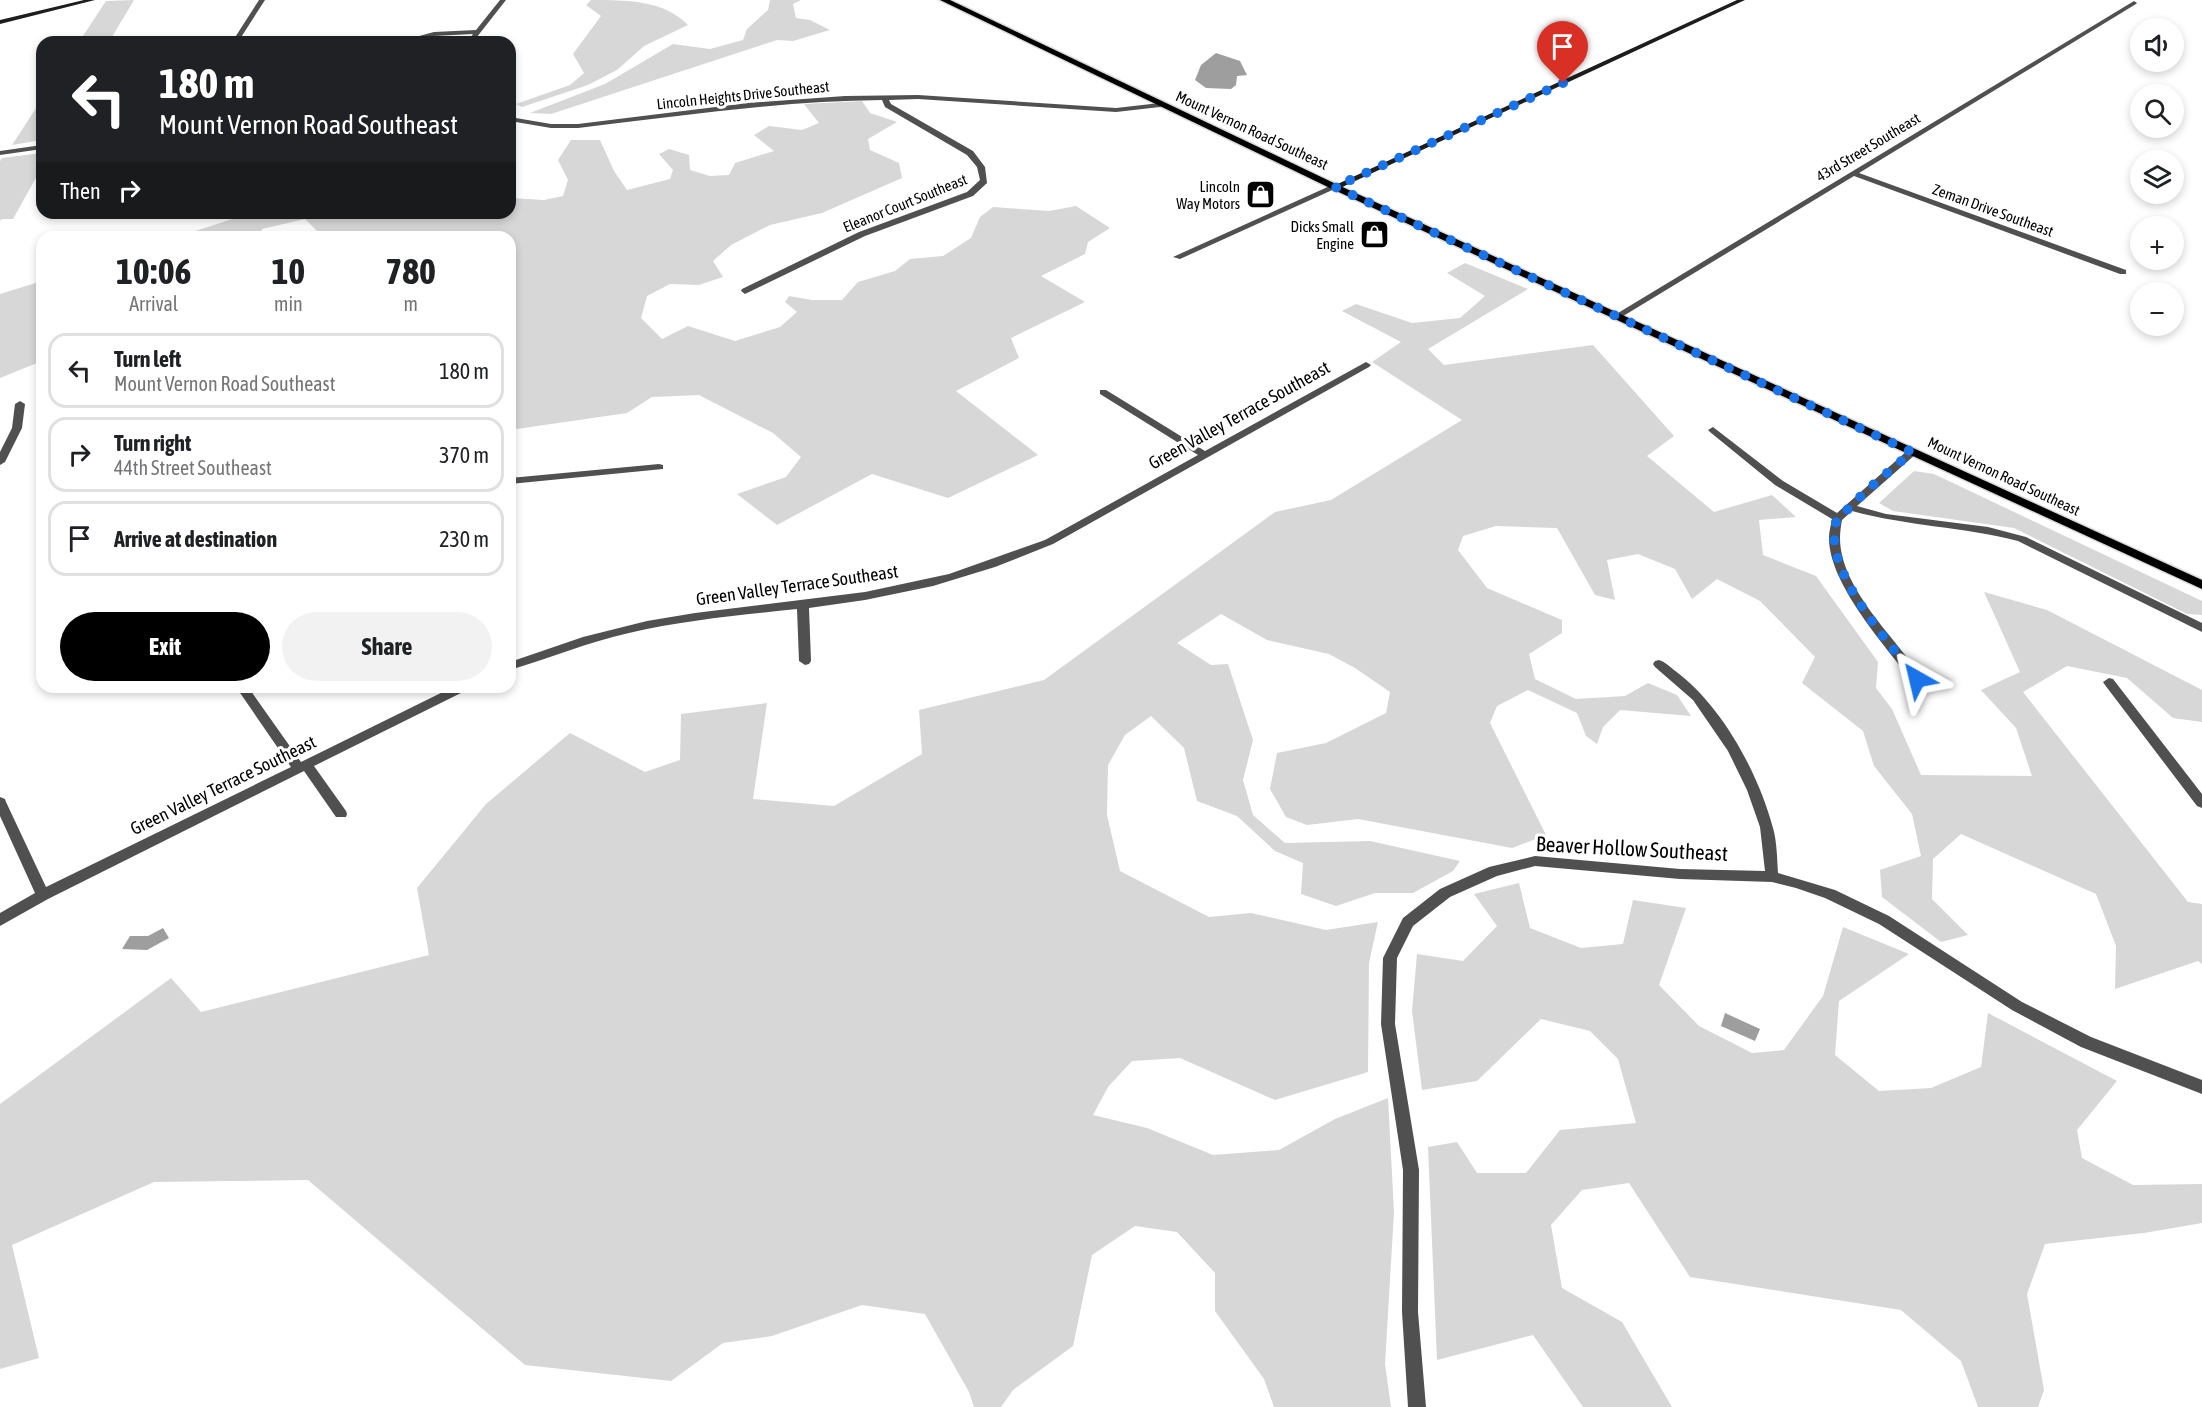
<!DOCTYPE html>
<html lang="en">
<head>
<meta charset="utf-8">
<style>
  body { margin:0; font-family:"Asap Condensed",sans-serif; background:#f2f2f2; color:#202124; height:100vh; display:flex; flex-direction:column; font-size:22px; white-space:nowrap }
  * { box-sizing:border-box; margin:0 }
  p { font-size:20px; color:#757577 }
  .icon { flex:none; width:33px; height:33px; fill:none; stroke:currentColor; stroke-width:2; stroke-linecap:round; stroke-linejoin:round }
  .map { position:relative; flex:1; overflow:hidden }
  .drawer { position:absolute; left:36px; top:231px; width:480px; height:462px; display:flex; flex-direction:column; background:#fff; border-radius:18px; box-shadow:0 3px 9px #0003 }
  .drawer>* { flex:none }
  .banner { position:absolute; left:36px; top:36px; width:480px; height:183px; border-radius:18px; box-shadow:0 3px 9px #0003; background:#202124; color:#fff; overflow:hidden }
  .controls { position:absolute; left:2130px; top:18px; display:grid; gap:12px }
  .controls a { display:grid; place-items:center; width:54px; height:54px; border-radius:50%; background:#fff; box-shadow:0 3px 9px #0003; font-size:30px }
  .pin { position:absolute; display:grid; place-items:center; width:51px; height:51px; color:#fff; margin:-62px -26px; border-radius:50% 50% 50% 0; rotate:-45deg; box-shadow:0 0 6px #0007 }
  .pin .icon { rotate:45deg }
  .me { position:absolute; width:66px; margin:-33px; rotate:323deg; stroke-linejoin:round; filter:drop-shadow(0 0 4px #0008) }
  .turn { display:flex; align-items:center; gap:21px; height:126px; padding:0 24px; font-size:27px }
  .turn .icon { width:78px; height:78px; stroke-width:2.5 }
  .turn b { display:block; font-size:42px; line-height:51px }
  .then { display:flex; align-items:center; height:57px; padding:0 24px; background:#0003; gap:12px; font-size:22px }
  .eta { display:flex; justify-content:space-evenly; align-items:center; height:102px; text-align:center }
  .eta b { font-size:36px; font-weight:700; line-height:42px }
  .primary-button { display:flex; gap:12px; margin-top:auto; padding:12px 24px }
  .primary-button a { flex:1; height:69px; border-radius:36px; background:#000; color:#fff; font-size:24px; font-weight:700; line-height:69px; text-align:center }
  .primary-button a+a { background:#f2f2f2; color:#202124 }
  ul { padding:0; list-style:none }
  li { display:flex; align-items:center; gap:18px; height:75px; margin:0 12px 9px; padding:0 12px; border:3px solid #e0e0e0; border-radius:18px }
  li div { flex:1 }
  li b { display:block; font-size:22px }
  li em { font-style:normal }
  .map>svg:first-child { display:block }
  .green { fill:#d7d7d7 }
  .water { fill:#9e9e9e }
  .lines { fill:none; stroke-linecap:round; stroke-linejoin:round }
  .primary-casing { stroke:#dbdbdb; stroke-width:3 }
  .street { fill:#505050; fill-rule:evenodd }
  .secondary { fill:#1d1d1d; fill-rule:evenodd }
  .primary { fill:#000; fill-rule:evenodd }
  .route { stroke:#1a73e8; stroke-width:10; stroke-dasharray:0 18 }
  .labels { text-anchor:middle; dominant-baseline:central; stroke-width:6; stroke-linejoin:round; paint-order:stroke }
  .far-street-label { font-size:15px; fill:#000; stroke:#fff }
  .far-poi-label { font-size:15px; fill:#000; stroke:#fff; text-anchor:end }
  .street-label { font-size:18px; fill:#000; stroke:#fff }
  .near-street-label { font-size:21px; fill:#000; stroke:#fff }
</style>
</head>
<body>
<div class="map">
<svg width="2202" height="1407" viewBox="0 0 2202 1407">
  <rect width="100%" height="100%" fill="#fff"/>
  <path class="green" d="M134 0 109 42H79L106 1Z
    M591 0C626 0 664 0 688 25L644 46 617 70 588 85 522 107 516 104 570 85 584 73 573 54 601 16 586 5Z
    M770 0H801L793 4 796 18 810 20 830 30 793 41 777 40 551 114 530 113 605 84 673 44 710 49 743 40 747 29 768 10Z
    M42 99V140L12 145Z
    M862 101 870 113 897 122 868 139 870 150 899 163 902 178 822 213 770 225 731 245 713 261 723 277 699 285 670 284 647 296 641 318 662 339 688 326 735 341 780 327 797 312 785 302 789 296 812 300H842L858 282 895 271 910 259 943 256 971 238 980 217 993 207 1049 211 1076 206 1110 228 1088 242 1085 254 1041 276 1085 302 1011 338 1019 358 956 391 1038 455 948 498 872 474 777 525 737 494 786 477 801 457 773 433 699 395 652 397 627 413 510 430V237H323L305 219 262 229 261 237H177L251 213H510V189L512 198 544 200 563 196 568 180 558 160 571 140H600L614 171 627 190 670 179 673 170 659 154 669 149 689 155 690 170 710 176 729 175 735 163 774 151 754 135 769 126 802 130 819 123 804 104Z
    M41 153 42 167 13 219H2L0 221V161L2 158Z
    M1465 263 1528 289 1428 349 1444 365 1593 345 1674 436 1647 456 1714 512 1772 495 1796 517 1759 520 1763 555 1816 576 1878 662 1876 688 1892 709 1921 775 2032 776 2016 728 1981 690 2020 672 1984 592 2047 610 2202 690V722L2173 718 2127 678 2067 666 2023 692 2188 902 2202 904V964L2198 961 2115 989 2116 946 2096 894 1961 834 1933 859 1932 899 1968 935 1941 942 1882 897 1880 870 1921 856 1912 814 1874 766 1863 731 1802 683 1815 657 1760 601 1717 579 1692 599 1675 569 1638 554 1607 560 1615 600 1595 595 1557 528 1496 526 1463 536 1458 550 1487 588 1562 620V633L1529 654 1535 679 1576 699 1625 696 1648 683 1677 695 1691 716 1620 710 1603 727 1597 744 1586 736 1577 713 1528 690 1497 706 1490 723 1546 835 1512 848 1358 819 1307 825 1286 817 1270 789 1277 753 1326 743 1386 713 1390 692 1355 668 1329 654 1267 640 1221 614 1177 643 1211 665 1228 664 1253 740 1243 780 1253 815 1285 843 1370 841 1460 861 1453 871 1413 893H1375L1336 906 1301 894 1303 863 1275 851 1237 816 1197 801 1184 748 1151 716 1125 735 1108 765 1107 815 1120 871 1209 917 1251 913 1326 930 1378 922 1369 963 1368 1072 1275 1100 1180 1058 1132 1061 1108 1087 1093 1115 1147 1128 1213 1155 1279 1150 1335 1119 1388 1098 1394 1212 1385 1364 1391 1407H1274L1264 1379 1215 1311V1273L1177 1232 1135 1226 1092 1255 1073 1346 1013 1390 1001 1407H974L969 1392 925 1314 862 1305 772 1336 723 1343 671 1381 525 1365 308 1180 154 1182 12 1245 39 1358 0 1369V1104L171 978 201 1012 429 955 417 888 486 804 570 733 645 772 680 760 681 714 767 703 753 799 834 806 922 754 919 710 1044 680 1275 512 1331 500 1462 420 1372 362 1401 342 1342 311 1356 304 1412 323 1460 318 1485 296 1447 273Z
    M42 281V361L0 378V294Z
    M1914 471 1934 474 2202 601V615L2187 614 2014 528 1893 511 1879 503Z
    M1519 883 1530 928 1581 948 1623 944 1633 900 1686 908 1659 985 1699 1026 1752 1053 1784 1050 1823 996 1843 927 1909 954 1839 1001 1835 1055 1879 1091 1931 1088 1981 1067 1988 1013 2117 1081 2077 1130 2082 1158 2133 1185 2202 1184V1223L2144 1233 2045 1244 2027 1294 2044 1390 2038 1407H1978L1961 1361 1901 1310 1690 1277 1629 1183 1582 1190 1551 1225 1562 1288 1622 1322 1672 1407H1583L1533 1335 1437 1360 1428 1147 1457 1142 1477 1173H1526L1560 1130 1636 1123 1618 1059 1590 1031 1541 1019 1477 1081 1422 1090 1412 1011 1417 954 1463 961 1497 926 1474 894Z"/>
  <path class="water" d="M1216 53 1240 61 1247 75 1237 76 1236 85 1231 89 1206 88 1195 80 1201 65Z
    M163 928 169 938 147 950 122 949 130 936H148Z
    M1725 1013 1760 1029 1755 1041 1721 1026Z"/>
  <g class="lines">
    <defs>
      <path id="primary" d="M940 0H950L1338 185 2202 580V589L1332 189Z"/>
    </defs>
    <use href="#primary" class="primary-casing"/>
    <path class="street" d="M259 0H265L238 42H232Z
      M500 0H506L473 42H467L473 34 434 36 409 42H397L434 32 476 30Z
      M2134 1 2137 3 2136 4 1859 173 2126 270V274H2120L1854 176 1620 318H1614L1613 316Z
      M918 95 1116 108 1160 103 1164 105 1160 107 1116 112 918 99 889 100 891 104 973 151 985 167 987 183 973 196 865 236 745 294 741 291 742 289 859 232 967 192 980 180 977 167 967 155 885 107 882 100C780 101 679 116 578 128H551L510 121V117L551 124H578L748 103 845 96Z
      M42 145V149L0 155V151Z
      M1332 185 1339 187 1180 259 1173 257Z
      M1366 362 1371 365 1369 367 1053 544 995 567 933 586 865 600 809 608 811 661 809 664 805 665 799 661 797 609C741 615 684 620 629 633 588 642 550 658 510 670V662L583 637 647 621 695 613 865 592 949 574 1045 540 1198 455 1100 394V390H1106L1205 451Z
      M20 401 25 404 22 428 5 462 0 465V452L12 428 15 404Z
      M1713 427 1783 481 1837 513 1908 450H1916V454L1857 506 1886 514 1988 527 2026 537 2202 623V632L2018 541C1964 527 1907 526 1852 511L1842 520C1841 525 1840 532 1840 538 1840 589 1897 639 1923 679L1917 683 1913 682C1886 647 1828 583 1829 537 1829 531 1831 525 1832 519L1775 485 1710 432 1708 430Z
      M659 464 663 465V469L510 484V478Z
      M1659 660C1665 662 1669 666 1674 670 1721 704 1758 772 1773 828 1777 842 1777 858 1778 873L1835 890 1889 916 2022 1002 2091 1037 2202 1080V1094L2081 1047 2012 1010 1879 924 1825 898 1796 888 1772 882 1680 879 1535 866 1497 876 1450 897 1413 926 1397 958 1395 1024 1419 1170 1418 1312 1426 1407H1408L1402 1312 1403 1170 1381 1024 1383 958 1403 918 1440 889 1489 867 1535 856 1680 869 1765 871 1760 827 1747 790 1728 751 1693 700 1655 667 1653 664 1655 661Z
      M2109 678 2113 679 2202 794V808L2197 806 2105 685 2103 682Z
      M236 687H248L301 762 453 687H469L467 690 314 766 346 811 347 814 346 817H336L304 771 48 899 0 926V913L35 893 0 816V797L5 799 6 802 46 887 291 767Z"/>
    <path class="secondary" d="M84 0H95L0 24V20Z
      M1737 0H1745L1338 189 1331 187Z"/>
    <use href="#primary" class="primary"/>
  </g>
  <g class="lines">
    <path class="route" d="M1563 83 1335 187 1912 452C1891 470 1869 487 1850 507 1847 511 1839 514 1837 519 1819 568 1890 643 1917 679"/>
  </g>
  <defs>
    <symbol id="shop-square" viewBox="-11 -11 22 22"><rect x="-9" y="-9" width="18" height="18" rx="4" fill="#000" stroke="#fff"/><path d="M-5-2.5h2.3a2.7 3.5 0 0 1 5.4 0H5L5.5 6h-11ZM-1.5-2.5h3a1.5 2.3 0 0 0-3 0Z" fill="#fff"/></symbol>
  </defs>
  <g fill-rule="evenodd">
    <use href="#shop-square" x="1244" y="178" width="33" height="33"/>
    <use href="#shop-square" x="1358" y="218" width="33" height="33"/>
  </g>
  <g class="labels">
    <g class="far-street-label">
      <text transform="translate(743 95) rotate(-6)">Lincoln Heights Drive Southeast</text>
      <text transform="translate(1252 130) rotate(25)">Mount Vernon Road Southeast</text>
      <text transform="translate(1868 147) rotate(-31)">43rd Street Southeast</text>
      <text transform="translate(905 203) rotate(-22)">Eleanor Court Southeast</text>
      <text transform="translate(1993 210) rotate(20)">Zeman Drive Southeast</text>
      <text transform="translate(2004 476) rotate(25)">Mount Vernon Road Southeast</text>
    </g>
    <g class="far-poi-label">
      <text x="1240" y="186">Lincoln<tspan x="1240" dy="17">Way Motors</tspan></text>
      <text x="1354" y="226">Dicks Small<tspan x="1354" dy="17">Engine</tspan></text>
    </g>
    <g class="street-label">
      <text transform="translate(1239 415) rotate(-29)">Green Valley Terrace Southeast</text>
      <text transform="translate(797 585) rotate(-8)">Green Valley Terrace Southeast</text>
      <text transform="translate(223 785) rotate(-26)">Green Valley Terrace Southeast</text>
    </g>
    <g class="near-street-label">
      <text transform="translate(1632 848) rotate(3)">Beaver Hollow Southeast</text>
    </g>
  </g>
</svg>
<div class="controls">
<a><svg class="icon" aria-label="sound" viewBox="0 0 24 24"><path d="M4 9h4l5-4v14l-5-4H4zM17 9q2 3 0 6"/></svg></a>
<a><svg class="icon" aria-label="search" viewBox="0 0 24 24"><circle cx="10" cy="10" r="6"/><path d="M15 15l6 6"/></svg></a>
<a><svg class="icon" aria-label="layers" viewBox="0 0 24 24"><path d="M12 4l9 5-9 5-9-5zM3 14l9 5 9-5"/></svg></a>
<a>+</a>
<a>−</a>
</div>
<div class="pin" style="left:1563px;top:83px;background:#d93025"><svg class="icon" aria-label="arrive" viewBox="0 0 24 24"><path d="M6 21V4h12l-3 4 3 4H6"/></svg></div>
<svg class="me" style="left:1917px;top:679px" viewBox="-20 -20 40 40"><path d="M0-17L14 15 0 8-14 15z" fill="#1a73e8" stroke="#fff" stroke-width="4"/></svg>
<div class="banner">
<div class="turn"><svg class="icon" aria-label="left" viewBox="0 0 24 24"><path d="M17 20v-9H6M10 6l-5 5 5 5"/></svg><div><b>180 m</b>Mount Vernon Road Southeast</div></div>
<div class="then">Then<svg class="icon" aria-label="right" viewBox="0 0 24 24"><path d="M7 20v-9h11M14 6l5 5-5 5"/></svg></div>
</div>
<section class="drawer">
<div class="eta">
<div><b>10:06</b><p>Arrival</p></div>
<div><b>10</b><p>min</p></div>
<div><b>780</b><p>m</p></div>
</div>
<ul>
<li><svg class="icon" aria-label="left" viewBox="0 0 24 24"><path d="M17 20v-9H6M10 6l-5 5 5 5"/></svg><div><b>Turn left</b><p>Mount Vernon Road Southeast</p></div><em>180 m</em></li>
<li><svg class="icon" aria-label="right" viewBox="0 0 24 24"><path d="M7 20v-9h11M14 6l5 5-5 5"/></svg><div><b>Turn right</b><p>44th Street Southeast</p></div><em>370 m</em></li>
<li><svg class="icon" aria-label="arrive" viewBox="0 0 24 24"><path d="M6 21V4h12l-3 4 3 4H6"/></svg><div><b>Arrive at destination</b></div><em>230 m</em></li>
</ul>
<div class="primary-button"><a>Exit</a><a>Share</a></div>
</section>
</div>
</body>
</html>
